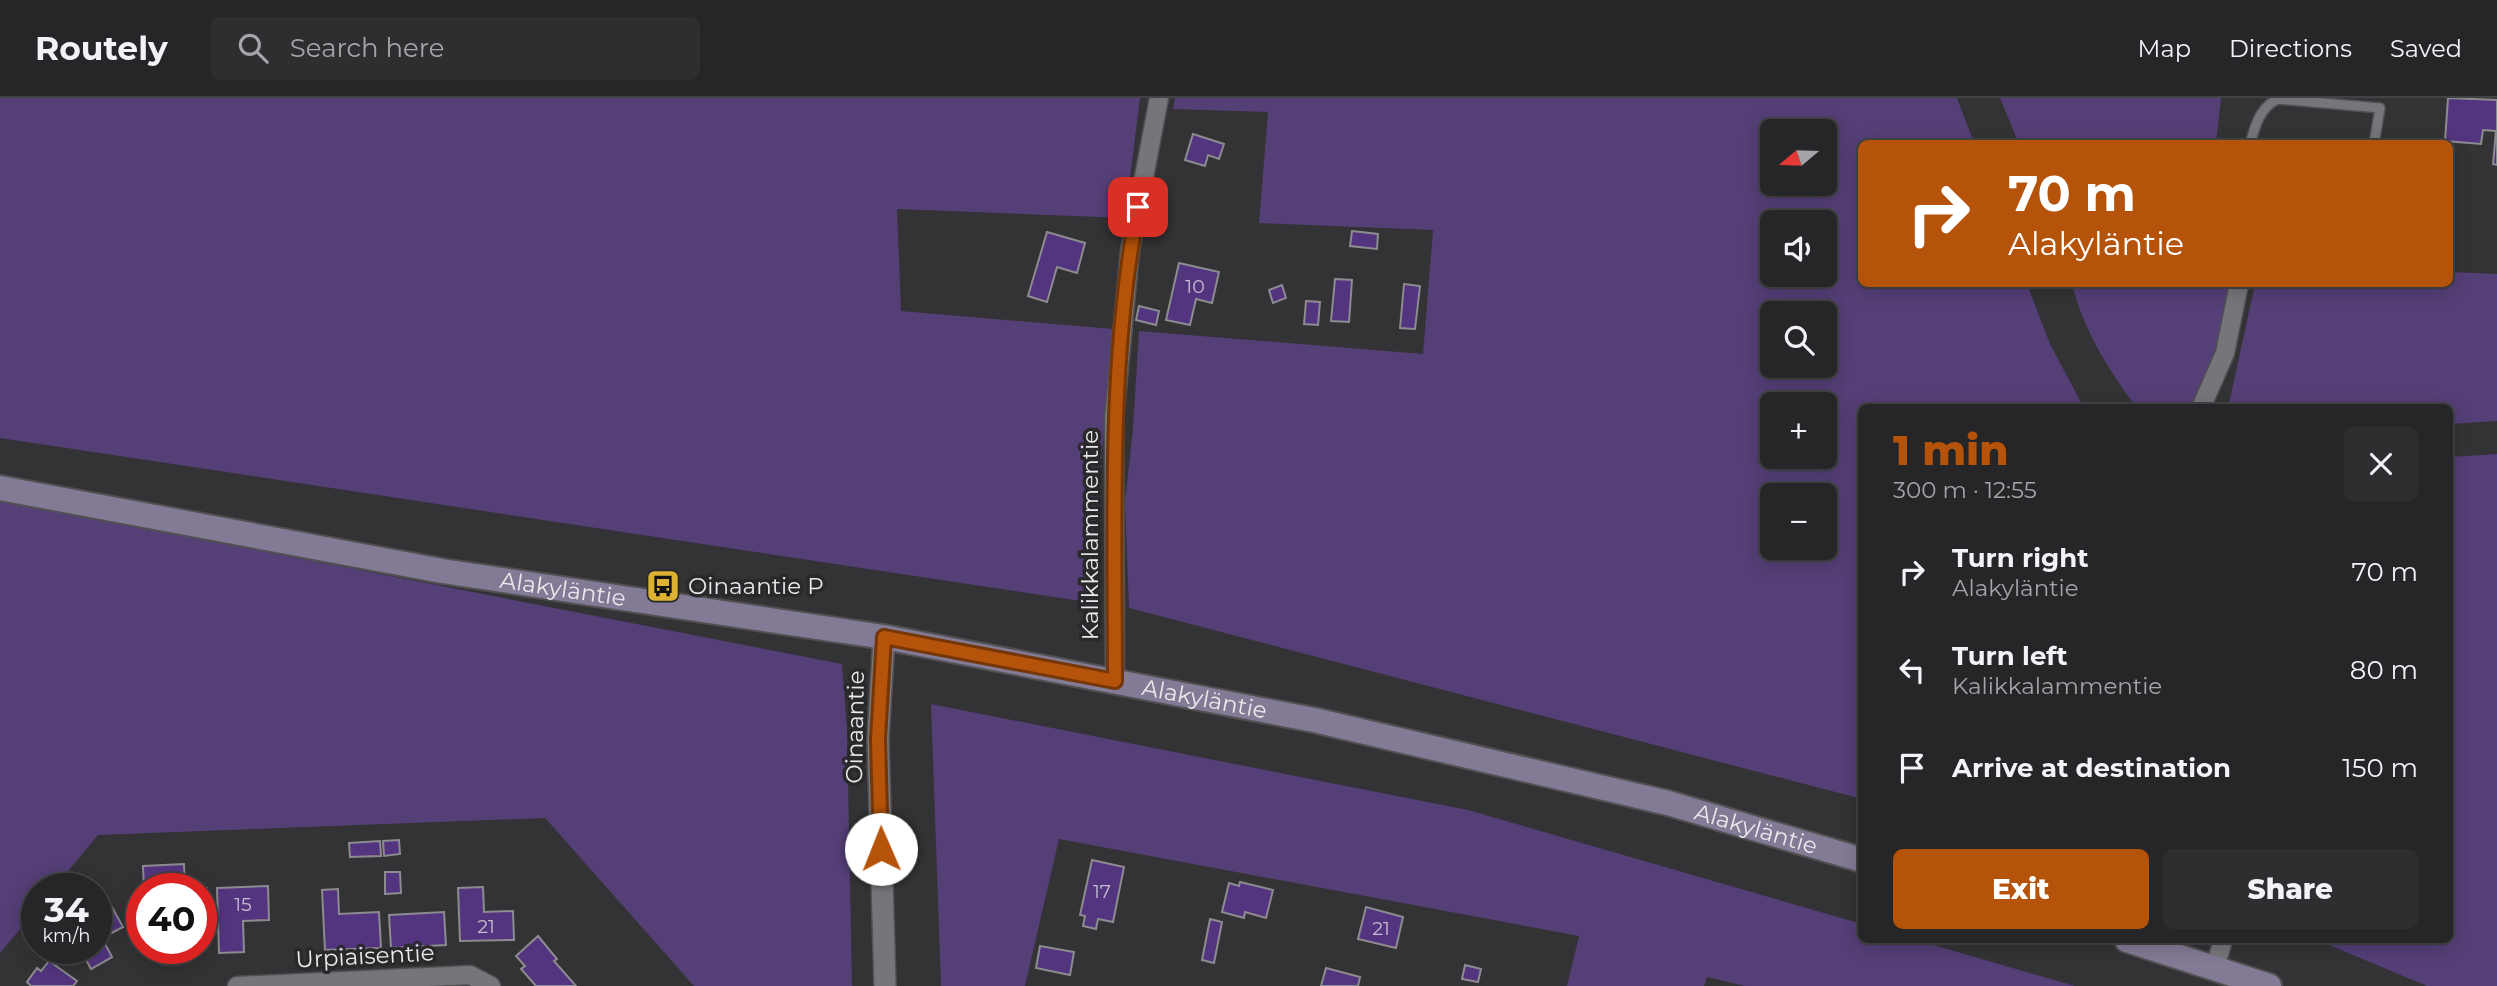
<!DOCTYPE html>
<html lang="en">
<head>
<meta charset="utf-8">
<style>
  body { margin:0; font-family:Montserrat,sans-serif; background:#2e2e30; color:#f1f3f6; height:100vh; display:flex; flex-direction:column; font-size:26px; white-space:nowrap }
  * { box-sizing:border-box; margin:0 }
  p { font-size:23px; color:#a4a5a8 }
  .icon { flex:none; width:38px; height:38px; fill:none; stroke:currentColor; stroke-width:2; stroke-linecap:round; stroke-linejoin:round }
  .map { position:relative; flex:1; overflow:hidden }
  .drawer { position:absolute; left:1858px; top:306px; width:595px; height:539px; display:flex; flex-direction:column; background:#262628; border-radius:10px; box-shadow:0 4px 18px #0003,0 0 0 2px #424345 }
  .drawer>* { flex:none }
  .hud { position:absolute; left:1858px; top:42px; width:595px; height:147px; border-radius:10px; box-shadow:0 4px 18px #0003,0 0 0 2px #424345; background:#b45309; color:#fff; overflow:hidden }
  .needle { width:46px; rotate:251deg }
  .controls { position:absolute; left:1760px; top:21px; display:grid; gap:14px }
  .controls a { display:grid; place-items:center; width:77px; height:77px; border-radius:10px; background:#262628; box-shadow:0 4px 18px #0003,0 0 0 2px #424345; font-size:35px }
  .speed { position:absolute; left:21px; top:775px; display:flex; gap:14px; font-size:35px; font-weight:700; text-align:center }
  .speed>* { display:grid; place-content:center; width:91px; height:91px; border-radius:50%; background:#262628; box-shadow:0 4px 18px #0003,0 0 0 2px #424345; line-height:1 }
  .speed small { font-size:18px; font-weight:400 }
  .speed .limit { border:10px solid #d22; background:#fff; color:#111 }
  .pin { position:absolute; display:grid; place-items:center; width:60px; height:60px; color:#fff; margin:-30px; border-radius:14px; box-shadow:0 4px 10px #0006 }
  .me { position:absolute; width:77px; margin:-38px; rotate:359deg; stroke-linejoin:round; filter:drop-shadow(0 0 5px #0008) }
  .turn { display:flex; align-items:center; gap:24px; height:147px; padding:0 35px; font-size:32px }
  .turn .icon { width:91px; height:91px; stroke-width:2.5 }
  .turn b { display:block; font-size:49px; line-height:60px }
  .round { display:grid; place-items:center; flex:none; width:74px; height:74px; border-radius:10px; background:#2e2e30 }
  .overview { display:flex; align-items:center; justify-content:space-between; height:119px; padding:0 35px }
  h1 { font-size:42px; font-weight:800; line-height:52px; color:#b45309 }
  .button { display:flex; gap:14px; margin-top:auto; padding:14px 35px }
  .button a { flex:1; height:80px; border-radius:10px; background:#b45309; color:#fff; font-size:28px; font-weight:800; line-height:80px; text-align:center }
  .button a+a { background:#2e2e30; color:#f1f3f6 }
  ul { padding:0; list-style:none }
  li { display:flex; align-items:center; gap:21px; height:98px; padding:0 35px }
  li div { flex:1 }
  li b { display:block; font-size:26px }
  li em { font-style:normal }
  header { display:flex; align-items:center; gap:42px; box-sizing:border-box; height:98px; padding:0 35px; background:#262628; border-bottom:2px solid #424345 }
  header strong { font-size:33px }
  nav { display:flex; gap:38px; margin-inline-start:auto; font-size:24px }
  .search { width:490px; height:63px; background:#2e2e30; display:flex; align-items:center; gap:18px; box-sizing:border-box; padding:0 24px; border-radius:10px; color:#a4a5a8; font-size:26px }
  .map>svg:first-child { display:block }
  .green { fill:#543f76; fill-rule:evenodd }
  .building { fill:#53357f; stroke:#8c8b8f; stroke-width:2 }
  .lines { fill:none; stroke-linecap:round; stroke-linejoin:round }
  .service-casing { stroke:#515053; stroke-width:12 }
  .minor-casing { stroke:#515053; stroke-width:21 }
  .tertiary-casing { stroke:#515053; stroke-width:24 }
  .secondary-casing { stroke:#515053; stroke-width:28 }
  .service { stroke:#767579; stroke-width:9 }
  .minor { stroke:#767579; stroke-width:18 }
  .tertiary { stroke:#767579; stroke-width:21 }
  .secondary { stroke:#837a95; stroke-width:24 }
  .route-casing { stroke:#753606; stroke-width:18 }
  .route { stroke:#b45309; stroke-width:12 }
  .labels { text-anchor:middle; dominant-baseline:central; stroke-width:7; stroke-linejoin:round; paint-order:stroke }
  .number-label { font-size:19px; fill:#c4bbd0 }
  .street-label { font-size:23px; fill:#e9e8eb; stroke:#29282b }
  .poi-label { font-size:23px; fill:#e9e8eb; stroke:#29282b; text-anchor:start }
</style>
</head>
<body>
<header>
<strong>Routely</strong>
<div class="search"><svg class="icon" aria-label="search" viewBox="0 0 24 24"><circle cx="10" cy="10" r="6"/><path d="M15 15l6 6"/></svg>Search here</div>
<nav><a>Map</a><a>Directions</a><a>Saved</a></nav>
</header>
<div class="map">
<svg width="2497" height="888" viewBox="0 0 2497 888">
  <rect width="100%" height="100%" fill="#333235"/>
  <path class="green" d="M0 0H1140L1125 120 897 111 901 213 1114 231 1087 504 0 340Z
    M1175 0H1957L1974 45 1862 46V186H2027L2050 246 2084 310H1862V701L1129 510 1125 404 1133 330 1139 233 1423 256 1433 132 1259 125 1268 14 1173 11ZM1825 33V86H1773V33ZM1773 124H1825V177H1773ZM1773 215H1825V268H1773ZM1825 306V359H1773V306ZM1825 397V450H1773V397Z
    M2000 0H2221L2216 45 2019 46Z
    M2450 174 2497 176V323L2450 326V310H2228L2255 186H2450Z
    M2072 186H2228L2223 230 2218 254 2193 310H2137C2109 273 2083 231 2072 186Z
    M2497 356V888H2427L2317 842H2450V359Z
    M0 402 842 566 847 632 852 888H694L545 720 98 737 53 791H37V811L0 855Z
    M931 606 1468 712 1862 826V842H1916L2075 888H1745L1707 879 1704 888H1567L1579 838 1059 741 1025 888H941Z"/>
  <path class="building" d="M2448 0 2497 2V67L2493 66 2496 33 2483 32 2481 46 2445 43Z
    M1193 36 1224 46 1219 61 1208 57 1205 68 1185 62Z
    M1352 133 1378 136 1377 151 1350 148Z
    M1047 134 1085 145 1077 175 1057 169 1047 204 1028 198Z
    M1179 165 1219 174 1212 205 1196 201 1190 227 1166 222Z
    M1335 181 1352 182 1349 224 1331 223Z
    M1404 186 1420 188 1415 231 1400 230Z
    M1282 187 1286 200 1273 205 1269 192Z
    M1306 203 1320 204 1318 227 1304 226Z
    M1139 208 1159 213 1156 227 1136 222Z
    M399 742 400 756 384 758 383 743Z
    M380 743 381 758 350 759 349 745Z
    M1092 762 1124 769 1113 824 1098 821 1096 831 1083 828 1085 818 1080 817Z
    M184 766 185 791H144L143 768Z
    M385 774H400L401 795 385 796Z
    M1240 784 1273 792 1266 820 1245 814 1244 820 1222 814 1229 785 1239 788Z
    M268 788 269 822 243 823 244 854 219 855 217 790Z
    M483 789 484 814 513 813 514 842 460 843 458 790Z
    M207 790 208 824H201V791H187Z
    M338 791 339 816 379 814 381 850 325 852 322 792Z
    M108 802 123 829 102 840 112 859 91 871 81 852 77 854 75 850H96V808Z
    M1366 809 1403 819 1396 850 1358 841Z
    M444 814 446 847 391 850 389 817Z
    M1210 821 1222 824 1214 865 1202 862Z
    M538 838 557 861 554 863 576 888H536L521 871 525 868 516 858Z
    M1040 848 1074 854 1070 877 1036 870Z
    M49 863 77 883 73 888H31L27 884 37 870 41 873Z
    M1465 867 1481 871 1478 884 1462 881Z
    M1326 870 1360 879 1358 888H1321Z"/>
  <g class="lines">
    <defs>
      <path id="service" d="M2250 46C2255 28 2260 9 2278 1L2380 10 2374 46"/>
      <path id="minor" d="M2201 310 2225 255 2239 186
        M1115 583 1114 321 1130 153 1159 0
        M2215 870 2223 842
        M237 888 470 877 491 888"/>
      <path id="tertiary" d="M884 539 878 641 885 888"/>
      <g id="secondary">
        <path id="s1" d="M0 390 442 473 884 539 1314 622 1668 705 1862 762"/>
        <path d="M2127 842 2269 888"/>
      </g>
    </defs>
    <use href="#service" class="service-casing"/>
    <use href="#minor" class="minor-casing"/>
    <use href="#tertiary" class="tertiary-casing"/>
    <use href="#secondary" class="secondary-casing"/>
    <use href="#service" class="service"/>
    <use href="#minor" class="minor"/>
    <use href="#tertiary" class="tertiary"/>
    <use href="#secondary" class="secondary"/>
  </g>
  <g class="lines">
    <defs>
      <path id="route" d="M881 751 878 641 884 539 1115 583C1115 425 1108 265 1138 109"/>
    </defs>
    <use href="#route" class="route-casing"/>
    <use href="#route" class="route"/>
  </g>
  <defs>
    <symbol id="bus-square" viewBox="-11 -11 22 22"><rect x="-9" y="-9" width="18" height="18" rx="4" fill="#dbb233" stroke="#29282b"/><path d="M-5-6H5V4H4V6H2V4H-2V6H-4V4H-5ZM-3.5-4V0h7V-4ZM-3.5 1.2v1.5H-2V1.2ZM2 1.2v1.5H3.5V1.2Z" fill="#111"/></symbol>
  </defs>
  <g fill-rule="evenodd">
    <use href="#bus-square" x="644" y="469" width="38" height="38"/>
  </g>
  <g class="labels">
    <g class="number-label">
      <text x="1195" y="188">10</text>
      <text x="1102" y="793">17</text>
      <text x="243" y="806">15</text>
      <text x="486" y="828">21</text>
      <text x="1381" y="830">21</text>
    </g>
    <g class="street-label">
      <text transform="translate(1090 437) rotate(-90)">Kalikkalammentie</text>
      <text stroke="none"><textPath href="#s1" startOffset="572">Alakyläntie</textPath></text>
      <text stroke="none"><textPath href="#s1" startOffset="1223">Alakyläntie</textPath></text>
      <text transform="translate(855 629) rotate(-89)">Oinaantie</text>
      <text stroke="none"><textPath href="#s1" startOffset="1790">Alakyläntie</textPath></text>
      <text transform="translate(365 858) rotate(-3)">Urpiaisentie</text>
    </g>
    <g class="poi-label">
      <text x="688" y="488">Oinaantie P</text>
    </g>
  </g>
</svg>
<div class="controls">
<a><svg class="needle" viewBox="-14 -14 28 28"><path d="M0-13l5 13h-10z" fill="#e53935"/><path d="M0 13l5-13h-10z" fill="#a4a5a8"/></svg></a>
<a><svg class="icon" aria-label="sound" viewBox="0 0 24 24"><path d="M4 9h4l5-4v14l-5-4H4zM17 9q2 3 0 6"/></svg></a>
<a><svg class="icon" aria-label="search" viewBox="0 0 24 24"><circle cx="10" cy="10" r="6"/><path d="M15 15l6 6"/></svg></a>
<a>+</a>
<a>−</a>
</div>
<div class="speed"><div>34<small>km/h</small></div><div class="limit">40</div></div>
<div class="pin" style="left:1138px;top:109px;background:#d93025"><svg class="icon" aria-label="arrive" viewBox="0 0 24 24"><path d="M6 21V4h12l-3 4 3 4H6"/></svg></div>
<svg class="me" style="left:881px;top:751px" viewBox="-20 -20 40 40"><circle r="19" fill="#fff"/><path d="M0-13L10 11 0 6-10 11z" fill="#b45309"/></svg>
<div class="hud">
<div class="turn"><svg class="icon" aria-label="right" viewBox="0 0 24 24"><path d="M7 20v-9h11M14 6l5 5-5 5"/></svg><div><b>70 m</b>Alakyläntie</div></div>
</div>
<section class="drawer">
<div class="overview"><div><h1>1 min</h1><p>300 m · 12:55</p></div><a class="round"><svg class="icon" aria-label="close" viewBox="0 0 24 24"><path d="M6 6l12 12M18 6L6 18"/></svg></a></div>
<ul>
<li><svg class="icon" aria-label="right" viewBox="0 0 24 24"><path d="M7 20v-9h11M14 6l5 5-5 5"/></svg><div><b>Turn right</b><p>Alakyläntie</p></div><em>70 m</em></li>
<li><svg class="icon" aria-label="left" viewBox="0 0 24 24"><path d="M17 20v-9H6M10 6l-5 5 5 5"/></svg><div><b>Turn left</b><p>Kalikkalammentie</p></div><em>80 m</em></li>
<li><svg class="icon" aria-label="arrive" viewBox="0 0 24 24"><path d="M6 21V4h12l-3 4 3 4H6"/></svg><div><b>Arrive at destination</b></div><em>150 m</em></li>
</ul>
<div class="button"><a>Exit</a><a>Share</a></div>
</section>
</div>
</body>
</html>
